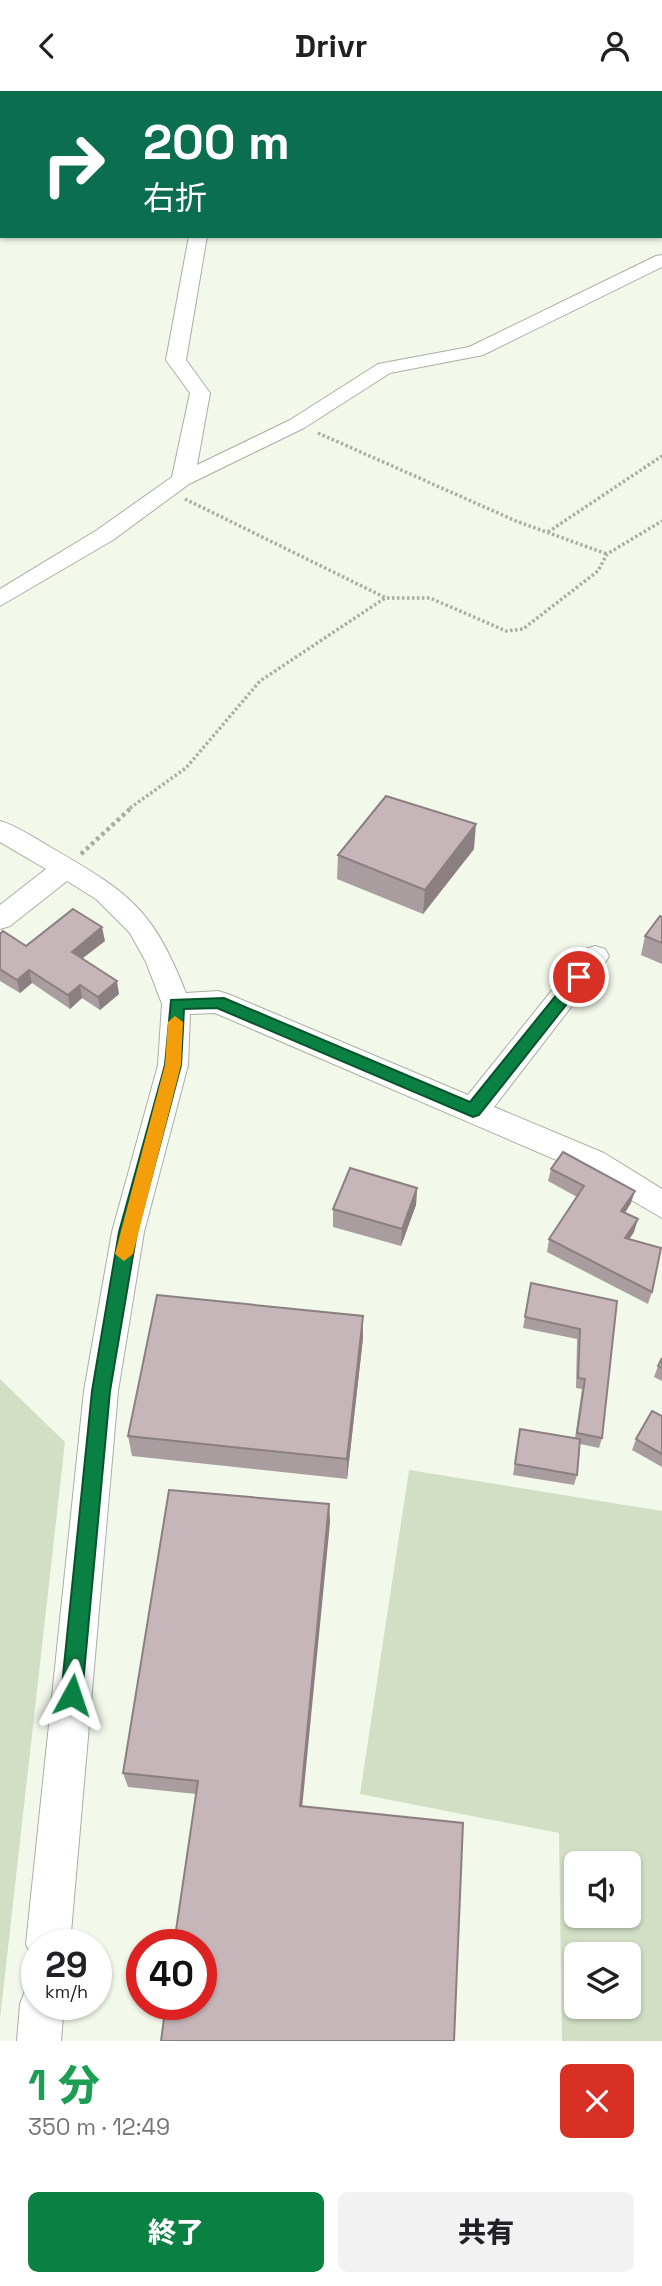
<!DOCTYPE html>
<html lang="ja">
<head>
<meta charset="utf-8">
<style>
  body { margin:0; font-family:"Space Grotesk","Noto Sans JP",sans-serif; background:#f2f2f2; color:#202124; height:100vh; display:flex; flex-direction:column; font-size:26px; white-space:nowrap }
  * { box-sizing:border-box; margin:0 }
  p { font-size:23px; color:#757577 }
  .icon { flex:none; width:38px; height:38px; fill:none; stroke:currentColor; stroke-width:2; stroke-linecap:round; stroke-linejoin:round }
  .map { position:relative; height:1950px; overflow:hidden }
  .side { display:flex; flex-direction:column; background:#fff; flex:1 }
  .side>* { flex:none }
  .hud { position:absolute; left:0px; top:0px; width:663px; height:147px; box-shadow:0 2px 5px #0004; background:#0b6e4f; color:#fff; overflow:hidden }
  .controls { position:absolute; left:564px; top:1760px; display:grid; gap:14px }
  .controls a { display:grid; place-items:center; width:77px; height:77px; border-radius:10px; background:#fff; box-shadow:0 2px 5px #0004; font-size:35px }
  .speed { position:absolute; left:21px; top:1838px; display:flex; gap:14px; font-size:35px; font-weight:700; text-align:center }
  .speed>* { display:grid; place-content:center; width:91px; height:91px; border-radius:50%; background:#fff; box-shadow:0 2px 5px #0004; line-height:1 }
  .speed small { font-size:18px; font-weight:400 }
  .speed .limit { border:10px solid #d22; background:#fff; color:#111 }
  .pin { position:absolute; display:grid; place-items:center; width:60px; height:60px; color:#fff; margin:-30px; border:4px solid #fff; border-radius:50%; box-shadow:0 2px 7px #0007 }
  .me { position:absolute; width:77px; margin:-38px; rotate:5deg; stroke-linejoin:round; filter:drop-shadow(0 0 5px #0008) }
  .turn { display:flex; align-items:center; gap:24px; height:147px; padding:0 28px; font-size:32px }
  .turn .icon { width:91px; height:91px; stroke-width:2.5 }
  .turn b { display:block; font-size:49px; line-height:60px }
  .round { display:grid; place-items:center; flex:none; width:74px; height:74px; border-radius:10px; background:#f2f2f2 }
  .head { display:flex; align-items:center; justify-content:space-between; height:119px; padding:0 28px }
  h1 { font-size:42px; font-weight:800; line-height:52px; color:#1e9e55 }
  .cta { display:flex; gap:14px; margin-top:auto; padding:14px 28px }
  .cta a { flex:1; height:80px; border-radius:10px; background:#0b8043; color:#fff; font-size:28px; font-weight:800; line-height:80px; text-align:center }
  .cta a+a { background:#f2f2f2; color:#202124 }
  header { display:flex; justify-content:space-between; align-items:center; height:91px; padding:0 28px; background:#fff; font-size:32px; font-weight:800 }
  .map>svg:first-child { display:block }
  .green { fill:#d2dfc5; fill-rule:evenodd }
  .lines { fill:none; stroke-linecap:round; stroke-linejoin:round }
  .minor-casing { stroke:#a9afa2; stroke-width:2 }
  .path-far1 { stroke:#a9aea3; stroke-width:3.5; stroke-dasharray:2.5 2.5; stroke-linecap:butt }
  .path { stroke:#a9aea3; stroke-width:4.5; stroke-dasharray:3.5 3.5; stroke-linecap:butt }
  .minor { fill:#fff; fill-rule:evenodd }
  .wall { fill:#aa9d9f }
  .shaded-wall { fill:#8b7f82 }
  .building { fill:#c6b6b9; stroke:#8b7f82; stroke-width:2 }
  .route { fill:#0b8043; stroke:#07532c; stroke-width:2 }
  .slow { fill:#f59e0b }
</style>
</head>
<body>
<header><svg class="icon" aria-label="back" viewBox="0 0 24 24"><path d="M15 5l-7 7 7 7"/></svg>Drivr<svg class="icon" aria-label="person" viewBox="0 0 24 24"><circle cx="12" cy="8" r="4"/><path d="M4 21q1-7 8-7t8 7"/></svg></header>
<div class="map">
<svg width="662" height="1950" viewBox="0 0 662 1950">
  <rect width="100%" height="100%" fill="#f2f9eb"/>
  <path class="green" d="M0 1288 65 1351 0 1928Z
    M409 1379 662 1420V1950H562L559 1742 360 1703ZM576 1773H628V1825H576ZM576 1864H628V1916H576Z"/>
  <g class="lines">
    <defs>
      <path id="minor" d="M468 0H489L490 2H470Z
        M189 145H207L186 269 210 302 197 374 290 329 378 273 469 256 656 165 662 164V176L483 264 390 282 304 337 189 393 113 449 0 515V498L97 439 172 386 190 302 166 269Z
        M0 730C20 736 39 750 57 760 130 802 154 820 186 902L218 900 228 903 468 1004 585 858 595 855 605 858 609 865 605 872 494 1016 604 1062 662 1098V1127L582 1080 215 922 190 923 188 974 144 1141 118 1300 70 1853H37V1870L33 1868 26 1853 84 1300 112 1141 158 974 162 913 146 871 130 842 96 808 67 790 10 835 0 838V814L46 778 0 751Z
        M37 1893V1913H64L61 1950H17L20 1913 26 1897Z"/>
    </defs>
    <use href="#minor" class="minor-casing"/>
    <path class="path-far1" d="M318 342 516 430 607 463
      M185 408 386 507H430L506 540 523 538 598 480 607 463 662 430
      M548 441 662 365
      M130 717 186 677 260 590 385 507"/>
    <path class="path" d="M81 763 132 716"/>
    <use href="#minor" class="minor"/>
  </g>
  <path class="wall" d="M162 0H239V2H170Z
    M474 758 423 823 337 788 338 764Z
    M662 826V873L641 864 645 845Z
    M0 843 26 855 105 850 82 867 119 903 100 919 82 907 70 918 32 892 20 902 0 890Z
    M551 1078 631 1112 625 1122 634 1141 629 1148 652 1201 648 1213 547 1161 549 1148 577 1106 548 1090Z
    M417 1097 416 1114 401 1155 333 1136V1118Z
    M531 1192 617 1210 602 1347 599 1357 580 1353 577 1384 574 1394 513 1384 520 1338 575 1347 582 1298 576 1297 577 1248 523 1237Z
    M363 1247 347 1388 132 1365 128 1345Z
    M662 1267V1290L654 1286 658 1275Z
    M662 1325V1376L632 1359 636 1348Z
    M329 1413 330 1432 196 1703 128 1696 123 1682Z"/>
  <path class="shaded-wall" d="M476 733 474 758 423 823 425 799Z
    M102 836 105 850 74 874 72 861Z
    M29 879 32 892 20 902 17 889Z
    M117 890 119 903 100 919 98 906Z
    M80 894 82 907 70 918 68 904Z
    M417 1097 416 1114 401 1155 402 1138Z
    M635 1100 631 1112 618 1132 621 1120Z
    M638 1128 634 1141 622 1159 625 1147Z
    M363 1225V1247L347 1388V1368Z
    M329 1413 330 1432 301 1728 300 1715Z"/>
  <path class="building" d="M205 0H237L236 2H213Z
    M386 705 476 733 425 799 338 764Z
    M73 818 102 836 72 861 117 890 98 906 80 894 68 904 29 879 17 889 0 878V843L3 840 26 855Z
    M660 825 662 826V852L645 845Z
    M563 1061 635 1100 621 1120 638 1128 625 1147 661 1157 652 1201 549 1148 584 1095 551 1078Z
    M350 1077 417 1097 402 1138 333 1118Z
    M531 1192 617 1210 602 1347 577 1342 585 1288 578 1287 580 1238 525 1226Z
    M157 1204 363 1225 347 1368 128 1345Z
    M662 1267V1277L658 1275Z
    M652 1320 662 1325V1363L636 1348Z
    M520 1338 580 1348 577 1384 515 1373Z
    M169 1399 329 1413 300 1715 463 1732 454 1950H161L166 1913H201V1853H174L198 1690 123 1682Z"/>
  <path class="route" d="M579 880 585 882V890L479 1024 473 1026 217 917 184 918 181 974 137 1141 110 1300 82 1604 79 1612 72 1615 64 1612 61 1604 92 1300 119 1141 165 974 171 909 224 907 470 1011 574 882Z"/>
  <path class="slow" d="M175 925 183 931 181 974 133 1163 124 1170 115 1163 165 974 168 931Z"/>
</svg>
<div class="controls">
<a><svg class="icon" aria-label="sound" viewBox="0 0 24 24"><path d="M4 9h4l5-4v14l-5-4H4zM17 9q2 3 0 6"/></svg></a>
<a><svg class="icon" aria-label="layers" viewBox="0 0 24 24"><path d="M12 4l9 5-9 5-9-5zM3 14l9 5 9-5"/></svg></a>
</div>
<div class="speed"><div>29<small>km/h</small></div><div class="limit">40</div></div>
<div class="pin" style="left:579px;top:886px;background:#d93025"><svg class="icon" aria-label="arrive" viewBox="0 0 24 24"><path d="M6 21V4h12l-3 4 3 4H6"/></svg></div>
<svg class="me" style="left:72px;top:1604px" viewBox="-20 -20 40 40"><path d="M0-17L14 15 0 8-14 15z" fill="#0b8043" stroke="#fff" stroke-width="4"/></svg>
<div class="hud">
<div class="turn"><svg class="icon" aria-label="right" viewBox="0 0 24 24"><path d="M7 20v-9h11M14 6l5 5-5 5"/></svg><div><b>200 m</b>右折</div></div>
</div>
</div>
<section class="side">
<div class="head"><div><h1>1 分</h1><p>350 m · 12:49</p></div><a class="round" style="background:#d93025;color:#fff"><svg class="icon" aria-label="close" viewBox="0 0 24 24"><path d="M6 6l12 12M18 6L6 18"/></svg></a></div>
<div class="cta"><a>終了</a><a>共有</a></div>
</section>
</body>
</html>
